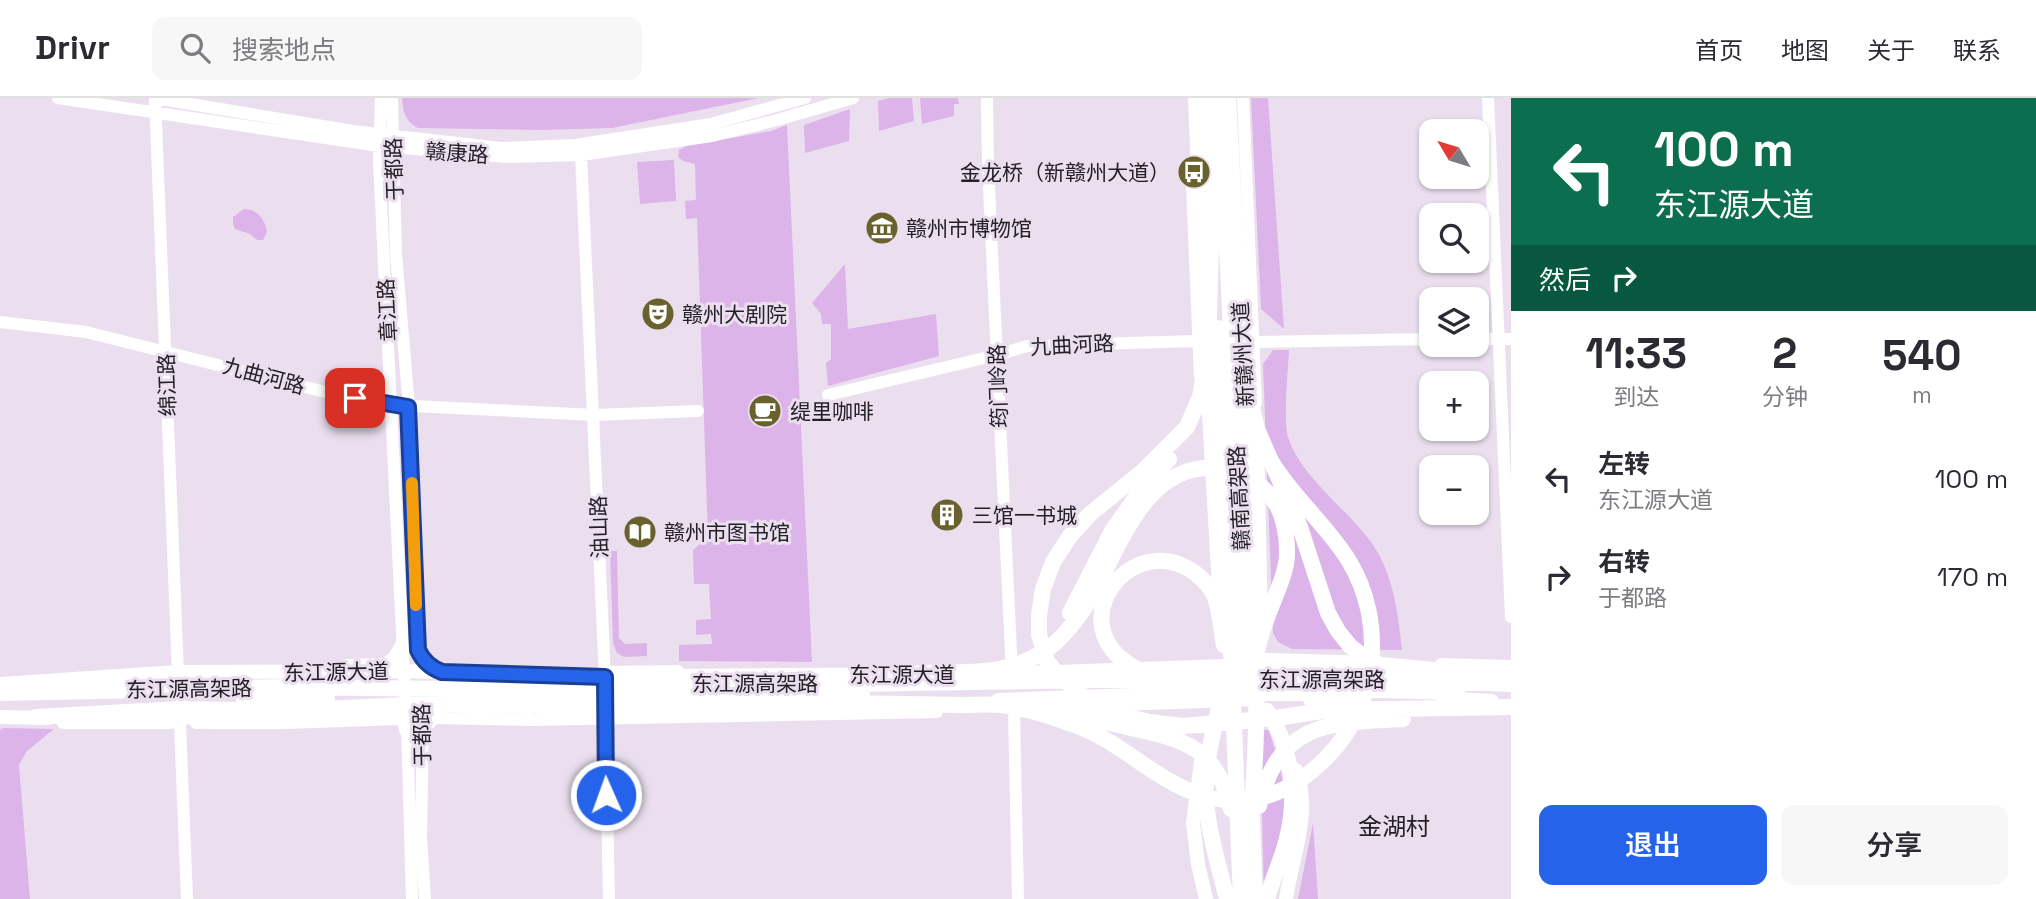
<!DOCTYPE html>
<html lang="zh">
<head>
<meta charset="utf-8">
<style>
  body { margin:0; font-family:"Space Grotesk","Noto Sans SC",sans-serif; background:#f7f7f7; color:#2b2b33; height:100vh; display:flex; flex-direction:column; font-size:26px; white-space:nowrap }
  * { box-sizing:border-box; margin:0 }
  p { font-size:23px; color:#7c7c81 }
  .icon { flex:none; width:38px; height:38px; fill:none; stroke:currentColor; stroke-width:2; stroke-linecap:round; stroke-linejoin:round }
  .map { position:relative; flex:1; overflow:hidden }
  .details { display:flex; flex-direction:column; background:#fff; width:525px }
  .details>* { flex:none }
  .top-card { background:#0b6e4f; color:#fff; overflow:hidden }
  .needle { width:46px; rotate:308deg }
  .tools { position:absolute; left:1419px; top:21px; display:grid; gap:14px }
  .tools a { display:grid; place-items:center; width:70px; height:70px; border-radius:14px; background:#fff; box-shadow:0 2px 5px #0004; font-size:35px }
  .pin { position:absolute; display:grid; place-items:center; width:60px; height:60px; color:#fff; margin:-30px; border-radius:14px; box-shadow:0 4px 10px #0006 }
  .me { position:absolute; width:77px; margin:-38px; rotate:358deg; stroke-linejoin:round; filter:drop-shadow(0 0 5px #0008) }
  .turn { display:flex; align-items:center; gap:24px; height:147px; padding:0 28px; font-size:32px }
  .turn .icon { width:91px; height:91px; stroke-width:2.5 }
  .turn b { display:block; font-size:49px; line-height:60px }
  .then { display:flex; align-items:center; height:66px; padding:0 28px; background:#0003; gap:14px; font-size:26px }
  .eta { display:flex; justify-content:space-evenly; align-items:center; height:119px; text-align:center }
  .eta b { font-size:42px; font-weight:600; line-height:49px }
  .primary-button { display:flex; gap:14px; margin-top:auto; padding:14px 28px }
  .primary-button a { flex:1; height:80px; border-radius:14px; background:#2563eb; color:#fff; font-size:28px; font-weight:600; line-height:80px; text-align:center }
  .primary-button a+a { background:#f7f7f7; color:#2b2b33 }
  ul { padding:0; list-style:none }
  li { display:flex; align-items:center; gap:21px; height:98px; padding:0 28px }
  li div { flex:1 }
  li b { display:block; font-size:26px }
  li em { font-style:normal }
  header { display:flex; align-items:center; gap:42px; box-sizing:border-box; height:98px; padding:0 35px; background:#fff; border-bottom:2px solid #e1e1e2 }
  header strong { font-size:33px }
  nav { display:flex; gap:38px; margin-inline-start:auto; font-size:24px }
  .search { width:490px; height:63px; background:#f7f7f7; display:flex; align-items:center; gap:18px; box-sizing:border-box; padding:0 24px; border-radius:14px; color:#7c7c81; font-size:26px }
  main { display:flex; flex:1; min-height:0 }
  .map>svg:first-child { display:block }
  .green { fill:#dcb4e9 }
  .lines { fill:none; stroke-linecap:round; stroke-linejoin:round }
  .secondary { stroke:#fff; stroke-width:12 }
  .primary { stroke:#fff; stroke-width:14 }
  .highway { stroke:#fff; stroke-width:16 }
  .route-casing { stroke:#184099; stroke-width:18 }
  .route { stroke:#2563eb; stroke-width:12 }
  .slow { stroke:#f59e0b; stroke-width:12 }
  .labels { text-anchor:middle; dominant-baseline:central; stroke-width:6; stroke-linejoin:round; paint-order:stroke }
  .street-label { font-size:21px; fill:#242026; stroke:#ebdfef }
  .poi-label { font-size:21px; fill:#242026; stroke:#ebdfef; text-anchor:start }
  .quarter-label { font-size:24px; fill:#242026; stroke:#ebdfef }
</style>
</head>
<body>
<header>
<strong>Drivr</strong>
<div class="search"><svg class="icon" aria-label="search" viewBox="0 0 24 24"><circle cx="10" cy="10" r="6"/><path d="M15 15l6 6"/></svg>搜索地点</div>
<nav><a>首页</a><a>地图</a><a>关于</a><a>联系</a></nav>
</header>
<main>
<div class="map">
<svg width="1511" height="801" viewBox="0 0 1511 801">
  <rect width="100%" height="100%" fill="#ebdfef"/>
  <path class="green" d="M402 0H759L612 30 543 32 418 30C405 23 403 14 402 0Z
    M889 0H912L914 23 879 33 878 3Z
    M920 0H958L959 6H954V18L922 26Z
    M1251 0H1268L1284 231 1261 211Z
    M850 11 849 43 805 55 804 27Z
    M787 27 812 564 679 563V547L712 546 711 536 696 537V522L711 521 709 486H694L693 452 708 439 697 120 686 121 685 103 696 102 695 66 683 63 678 59 679 52 686 48 771 33Z
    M674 62 676 103 640 106 637 64Z
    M244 111C257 111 265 121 267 134L263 142H257L250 136 235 131 233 126V119Z
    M845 166 848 231 936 216 939 258 828 288 826 265 831 261V226H822L821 216 812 205Z
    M1273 252H1289C1288 273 1283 321 1288 339 1300 377 1344 409 1368 440 1393 471 1398 515 1402 552L1292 551 1278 544 1273 535 1263 266Z
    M610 453H617L619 540 625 546 647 545V558L624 559 617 555 613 545Z
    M3 630 54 631 27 653 19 667 30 801H0V632Z
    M1260 632H1269C1276 656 1285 681 1285 707 1284 738 1273 768 1264 798Z
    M1313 725 1318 801H1298Z"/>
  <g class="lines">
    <path class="secondary" d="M58 0 379 48 508 59 581 57 712 38 777 22 853 0
      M155 0 187 801
      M155 0 353 33 501 50 575 47 711 26 805 0
      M381 0 379 63 405 597
      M392 0 396 156 409 309 419 559
      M987 0 988 70 1012 575
      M1243 0 1256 305
      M1488 0 1511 519
      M581 57 605 580
      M1192 88 1200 279
      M0 224 86 234 337 297 392 307 595 317 698 313
      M1477 241H1511
      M1254 244 1432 241
      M828 297 997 257 1027 248 1197 243
      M1258 337 1262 529
      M1266 561 1371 564
      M1441 566 1511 568
      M346 567 391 566
      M609 574 678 573
      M1309 602 1360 604
      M1036 610 1259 602
      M1014 611 1018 801
      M605 612 609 801
      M423 622 421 740 425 801
      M63 625H171
      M196 625H284L429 620 530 622 937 614
      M407 626 412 801"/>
    <path class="primary" d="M1195 0 1203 197
      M1229 0 1242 247
      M1207 280 1220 508
      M1245 299 1254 487 1252 548
      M1446 573 1511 575
      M1002 576 1252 567 1380 571
      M669 578 929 576
      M0 586 177 574 403 573 533 578 621 579
      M1247 596H1356
      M1443 600 1492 603
      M998 602 1163 596
      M544 614 752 608 859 607
      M0 619 48 620
      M159 620 209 619
      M1201 664 1193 725 1198 766 1206 801
      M1286 801C1292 758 1312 715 1296 672"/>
    <path class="highway" d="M1206 0 1212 123
      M1220 0 1247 575
      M1212 113 1208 253 1200 299 1187 329 1143 373 1090 416 1070 438 1053 464 1043 491 1039 517V537L1047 563 1059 578 1094 607 1112 615 1149 624 1182 628 1276 620 1329 612 1511 609
      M1218 230 1241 801
      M1242 239 1249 298 1257 331 1300 429 1328 515 1338 533 1350 548 1367 561 1381 567 1456 574
      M1070 515 1112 433 1139 395 1169 361
      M418 552 428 566 442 574
      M380 573 396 560 403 547
      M919 575C961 573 1006 579 1043 554 1059 544 1072 528 1083 512 1117 462 1139 365 1216 370 1235 371 1255 381 1268 395 1283 411 1287 432 1287 454 1288 481 1261 522 1257 555 1255 578 1257 602 1256 624 1256 653 1254 681 1252 709
      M1161 577C1146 577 1129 568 1118 558 1069 509 1139 433 1195 475 1204 482 1211 489 1215 499 1220 514 1221 532 1224 547
      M1343 591 1457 594
      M1154 593 1254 591
      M0 595 289 589 530 592 635 585 848 586 1212 580 1388 581 1511 586
      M1223 595C1213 633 1202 672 1207 712 1210 741 1220 772 1227 801
      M555 600 862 597
      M244 601 327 600
      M850 605C887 606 924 606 961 607 976 607 993 605 1008 608 1032 612 1057 620 1080 629 1131 649 1167 696 1225 702 1265 706 1300 687 1328 658 1378 607 1386 524 1349 463 1327 427 1294 401 1271 363
      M385 613C398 612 406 619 407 632
      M1267 613C1293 651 1298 700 1286 744 1281 763 1272 782 1267 801
      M1068 615C1089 620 1110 625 1131 630 1186 642 1217 650 1231 711
      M36 619 181 611 284 613 425 606 529 608 565 605
      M423 631 437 612
      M1251 699 1255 801
      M1259 708C1279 623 1329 625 1403 621"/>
  </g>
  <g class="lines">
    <defs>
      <path id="route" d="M355 300 408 309 418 552C423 563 431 570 442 574L605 579 606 697"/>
    </defs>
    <use href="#route" class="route-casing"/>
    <use href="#route" class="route"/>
    <path class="slow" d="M412 385 416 507"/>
  </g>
  <defs>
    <symbol id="bus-disc" viewBox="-11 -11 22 22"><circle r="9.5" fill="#69612e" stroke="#ebdfef"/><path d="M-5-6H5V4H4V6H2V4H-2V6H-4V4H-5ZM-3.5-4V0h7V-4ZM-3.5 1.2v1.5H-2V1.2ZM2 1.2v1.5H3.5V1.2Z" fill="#fff"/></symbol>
    <symbol id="museum-disc" viewBox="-11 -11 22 22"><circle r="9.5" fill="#69612e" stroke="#ebdfef"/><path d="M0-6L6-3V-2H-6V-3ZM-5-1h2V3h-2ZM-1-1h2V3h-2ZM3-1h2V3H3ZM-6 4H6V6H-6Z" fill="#fff"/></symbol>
    <symbol id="theatre-disc" viewBox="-11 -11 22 22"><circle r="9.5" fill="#69612e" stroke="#ebdfef"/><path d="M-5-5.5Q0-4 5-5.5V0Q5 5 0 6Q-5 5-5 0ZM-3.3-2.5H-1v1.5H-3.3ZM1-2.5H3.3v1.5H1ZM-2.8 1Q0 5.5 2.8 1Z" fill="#fff"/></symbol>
    <symbol id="cafe-disc" viewBox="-11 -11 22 22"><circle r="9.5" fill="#69612e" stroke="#ebdfef"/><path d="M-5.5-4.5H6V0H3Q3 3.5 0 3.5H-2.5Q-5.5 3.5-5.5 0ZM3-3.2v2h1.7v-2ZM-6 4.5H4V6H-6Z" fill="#fff"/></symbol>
    <symbol id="building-disc" viewBox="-11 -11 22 22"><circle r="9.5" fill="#69612e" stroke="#ebdfef"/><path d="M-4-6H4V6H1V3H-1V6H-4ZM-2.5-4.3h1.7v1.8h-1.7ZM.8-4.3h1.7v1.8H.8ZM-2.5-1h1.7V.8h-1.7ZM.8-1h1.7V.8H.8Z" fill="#fff"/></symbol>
    <symbol id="library-disc" viewBox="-11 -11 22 22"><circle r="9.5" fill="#69612e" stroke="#ebdfef"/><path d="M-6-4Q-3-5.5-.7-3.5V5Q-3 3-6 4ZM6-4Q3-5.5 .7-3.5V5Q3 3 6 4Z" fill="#fff"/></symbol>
  </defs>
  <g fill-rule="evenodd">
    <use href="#bus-disc" x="1175" y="55" width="38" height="38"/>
    <use href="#museum-disc" x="863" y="111" width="38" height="38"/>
    <use href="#theatre-disc" x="639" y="197" width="38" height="38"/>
    <use href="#cafe-disc" x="746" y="294" width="38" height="38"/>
    <use href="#building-disc" x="928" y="398" width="38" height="38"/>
    <use href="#library-disc" x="621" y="415" width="38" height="38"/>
  </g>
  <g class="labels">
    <g class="street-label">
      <text transform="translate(457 55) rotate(4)">赣康路</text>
      <text transform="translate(394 71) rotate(-92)">于都路</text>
      <text transform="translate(387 212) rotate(-93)">章江路</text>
      <text transform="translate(1072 247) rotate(-3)">九曲河路</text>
      <text transform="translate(1243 256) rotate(-93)">新赣州大道</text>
      <text transform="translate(264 278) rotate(15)">九曲河路</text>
      <text transform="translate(167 287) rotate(-92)">绵江路</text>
      <text transform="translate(998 288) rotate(-92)">筠门岭路</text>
      <text transform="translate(1239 400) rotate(-93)">赣南高架路</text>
      <text transform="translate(599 429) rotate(-92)">油山路</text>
      <text transform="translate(336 574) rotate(-1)">东江源大道</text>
      <text x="902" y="576">东江源大道</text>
      <text x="1322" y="581">东江源高架路</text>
      <text x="755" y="585">东江源高架路</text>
      <text transform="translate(189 591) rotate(-1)">东江源高架路</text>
      <text transform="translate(422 637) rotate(-91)">于都路</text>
    </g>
    <g class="poi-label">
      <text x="1170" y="74" text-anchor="end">金龙桥（新赣州大道）</text>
      <text x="906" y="130">赣州市博物馆</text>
      <text x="682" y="216">赣州大剧院</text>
      <text x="790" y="313">缇里咖啡</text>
      <text x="972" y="417">三馆一书城</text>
      <text x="664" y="434">赣州市图书馆</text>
    </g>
    <g class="quarter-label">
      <text x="1394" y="728">金湖村</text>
    </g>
  </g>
</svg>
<div class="tools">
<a><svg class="needle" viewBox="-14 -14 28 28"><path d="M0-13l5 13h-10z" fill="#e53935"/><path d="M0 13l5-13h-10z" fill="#7c7c81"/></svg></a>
<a><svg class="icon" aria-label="search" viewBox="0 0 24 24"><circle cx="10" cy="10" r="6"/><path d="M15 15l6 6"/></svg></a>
<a><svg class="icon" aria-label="layers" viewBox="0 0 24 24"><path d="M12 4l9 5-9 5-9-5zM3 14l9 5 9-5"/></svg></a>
<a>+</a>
<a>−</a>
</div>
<div class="pin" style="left:355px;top:300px;background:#d93025"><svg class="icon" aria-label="arrive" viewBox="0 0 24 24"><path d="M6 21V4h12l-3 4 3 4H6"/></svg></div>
<svg class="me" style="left:606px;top:697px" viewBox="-20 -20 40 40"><circle r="17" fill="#2563eb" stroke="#fff" stroke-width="3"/><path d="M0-11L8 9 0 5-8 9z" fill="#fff"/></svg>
</div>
<section class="details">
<div class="top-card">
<div class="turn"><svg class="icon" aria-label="left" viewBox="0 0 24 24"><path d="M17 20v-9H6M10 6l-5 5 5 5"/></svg><div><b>100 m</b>东江源大道</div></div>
<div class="then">然后<svg class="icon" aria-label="right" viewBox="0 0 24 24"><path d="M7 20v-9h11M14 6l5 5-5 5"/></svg></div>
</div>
<div class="eta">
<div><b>11:33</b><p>到达</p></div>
<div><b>2</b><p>分钟</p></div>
<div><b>540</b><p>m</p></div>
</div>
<ul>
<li><svg class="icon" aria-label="left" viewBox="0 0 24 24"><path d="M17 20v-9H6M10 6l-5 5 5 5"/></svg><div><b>左转</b><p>东江源大道</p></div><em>100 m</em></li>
<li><svg class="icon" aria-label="right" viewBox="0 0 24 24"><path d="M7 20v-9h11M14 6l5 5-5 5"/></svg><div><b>右转</b><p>于都路</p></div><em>170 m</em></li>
</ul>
<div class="primary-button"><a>退出</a><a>分享</a></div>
</section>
</main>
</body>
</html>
